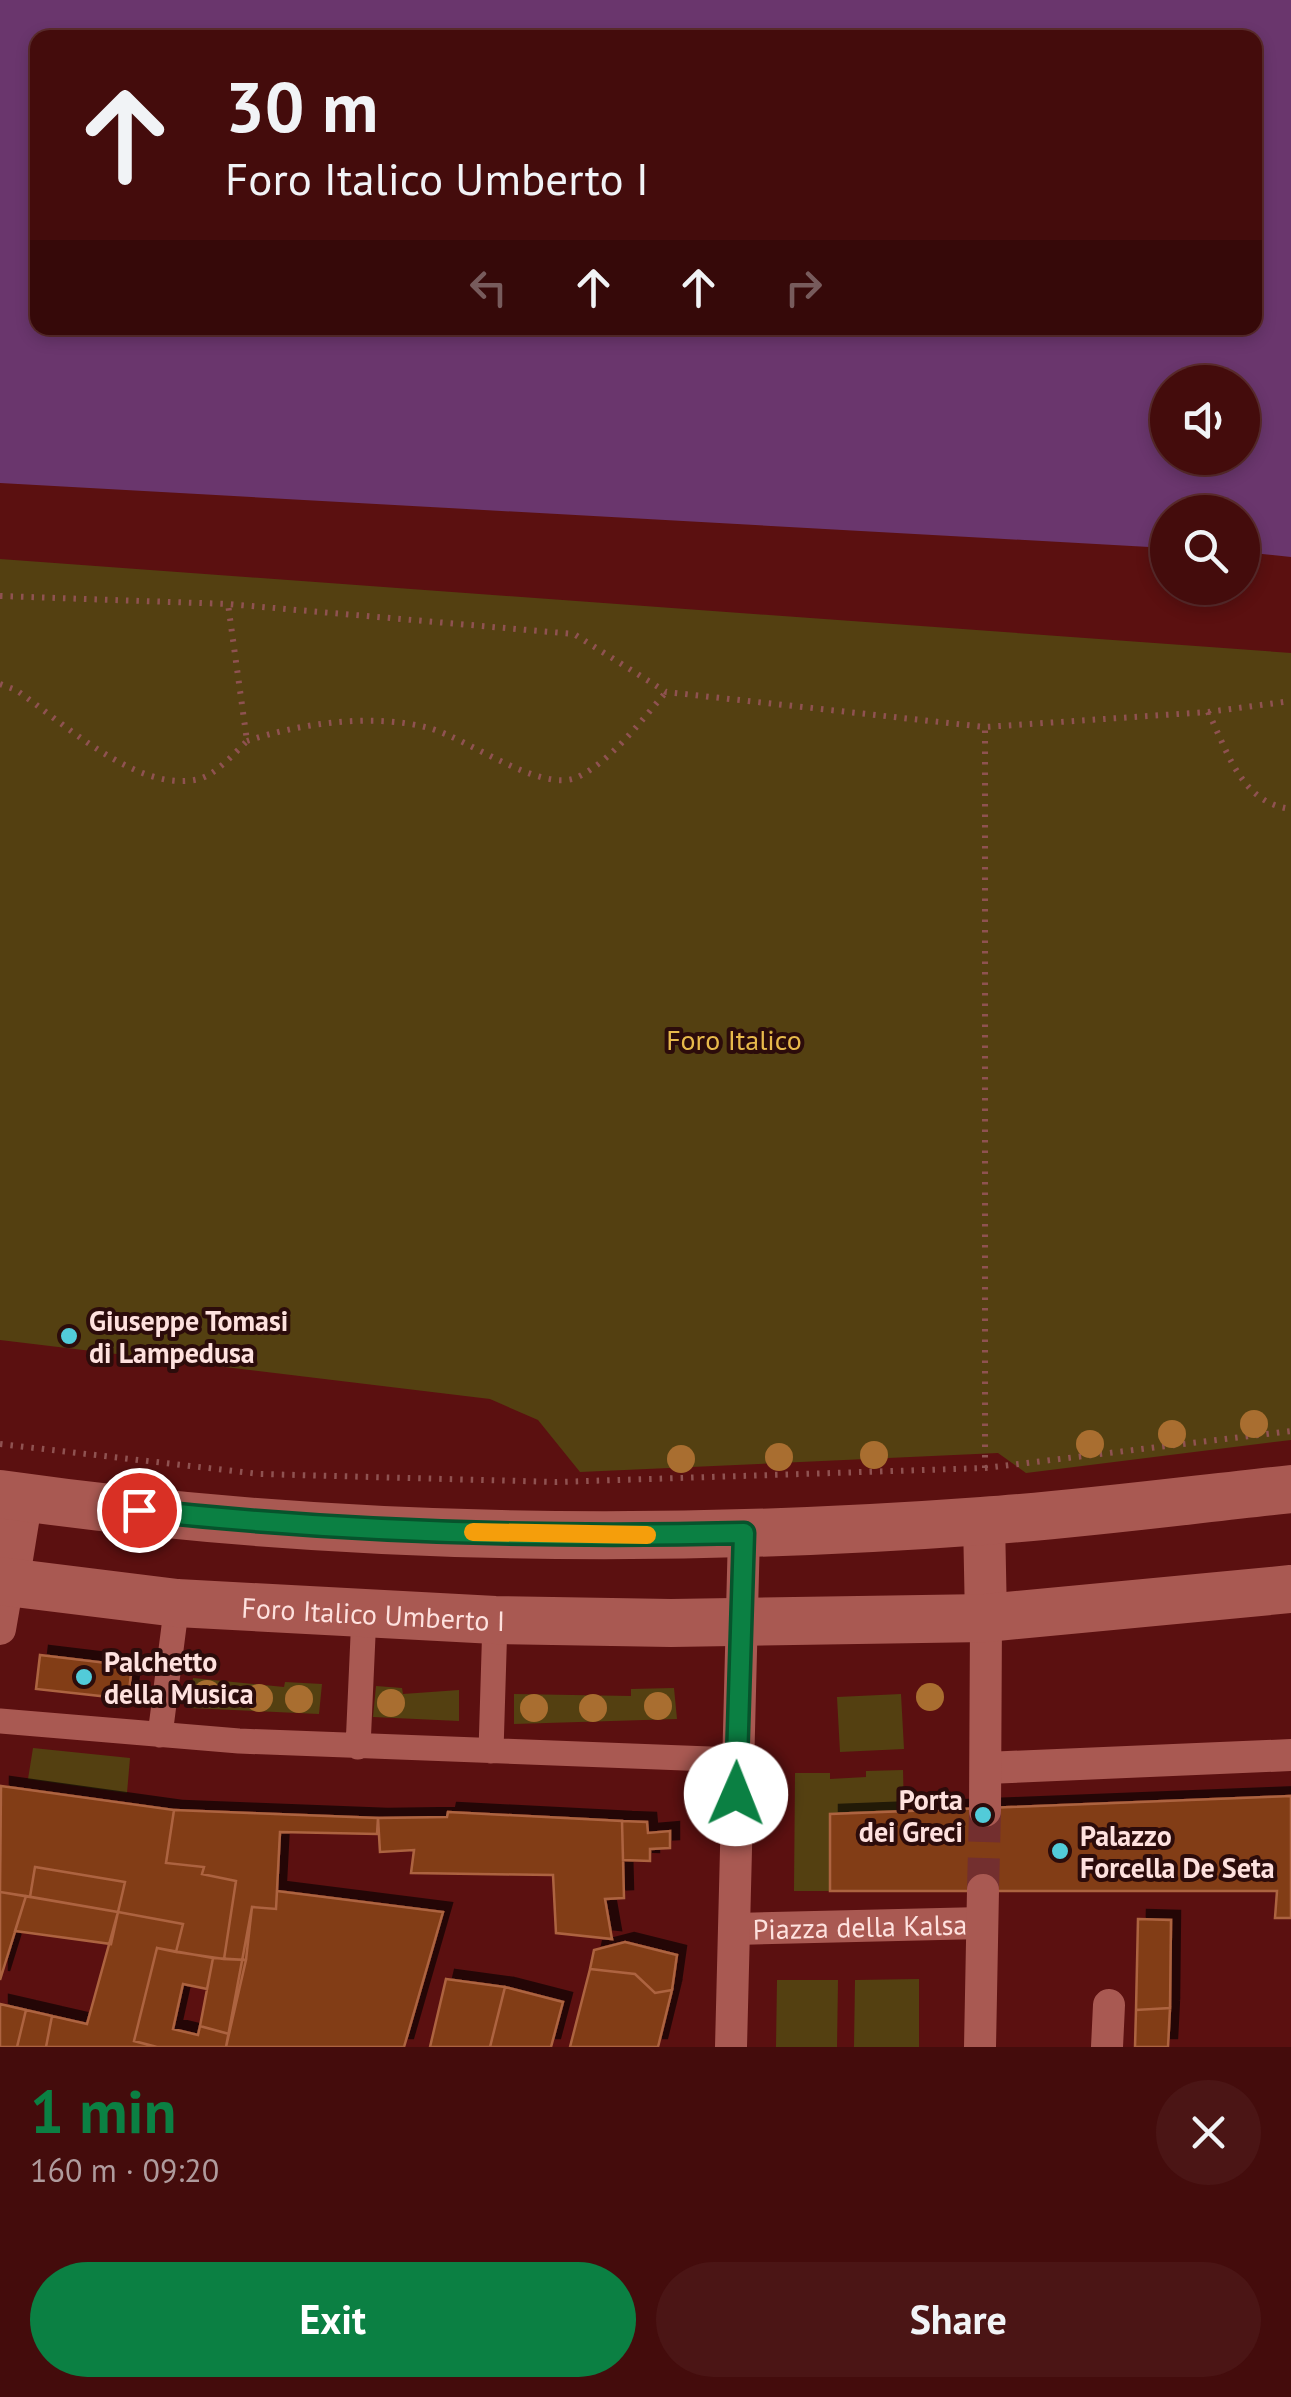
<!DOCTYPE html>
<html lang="en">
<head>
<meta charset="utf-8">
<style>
  body { margin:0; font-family:"PT Sans",sans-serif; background:#4b1515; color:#f1f3f6; height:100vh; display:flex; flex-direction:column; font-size:38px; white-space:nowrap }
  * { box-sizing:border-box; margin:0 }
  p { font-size:32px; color:#af9b9d }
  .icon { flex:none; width:55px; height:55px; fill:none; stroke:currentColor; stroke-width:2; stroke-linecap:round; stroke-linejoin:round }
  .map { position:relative; height:2047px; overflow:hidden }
  .side { display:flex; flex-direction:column; background:#440c0c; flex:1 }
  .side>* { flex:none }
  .guide { position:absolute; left:30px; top:30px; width:1232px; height:305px; border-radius:20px; box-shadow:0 5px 15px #0003,0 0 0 2px #5c2c2d; background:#440c0c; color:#f1f3f6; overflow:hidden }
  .fabs { position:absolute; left:1150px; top:365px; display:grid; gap:20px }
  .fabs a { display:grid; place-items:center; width:110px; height:110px; border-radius:50%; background:#440c0c; box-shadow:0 5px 15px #0003,0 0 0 2px #5c2c2d; font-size:50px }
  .pin { position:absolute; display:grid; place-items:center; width:85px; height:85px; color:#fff; margin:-42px; border:5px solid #fff; border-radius:50%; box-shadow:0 2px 10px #0007 }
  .me { position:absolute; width:110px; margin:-55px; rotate:1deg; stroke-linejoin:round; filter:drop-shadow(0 0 8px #0008) }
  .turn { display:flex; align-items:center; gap:35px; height:210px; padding:0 30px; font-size:45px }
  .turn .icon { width:130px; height:130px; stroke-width:2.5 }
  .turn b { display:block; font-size:70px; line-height:85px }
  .lanes { display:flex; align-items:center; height:95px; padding:0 30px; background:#0003; justify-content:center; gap:50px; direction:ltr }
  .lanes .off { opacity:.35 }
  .round { display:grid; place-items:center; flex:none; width:105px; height:105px; border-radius:52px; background:#4b1515 }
  .head { display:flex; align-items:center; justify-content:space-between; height:170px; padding:0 30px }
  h1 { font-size:60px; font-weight:600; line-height:75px; color:#0b8043 }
  .cta { display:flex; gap:20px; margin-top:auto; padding:20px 30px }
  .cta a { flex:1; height:115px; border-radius:60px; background:#0b8043; color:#fff; font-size:40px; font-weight:600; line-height:115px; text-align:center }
  .cta a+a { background:#4b1515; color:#f1f3f6 }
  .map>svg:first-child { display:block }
  .green { fill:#544011 }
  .water { fill:#6a366d; fill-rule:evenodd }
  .building { fill:#823d18; stroke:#ad6440; stroke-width:2.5; filter:url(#shadow) }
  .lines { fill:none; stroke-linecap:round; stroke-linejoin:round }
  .minor-tunnel { stroke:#732f2f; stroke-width:32; stroke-dasharray:32 16; stroke-linecap:butt }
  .path { stroke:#8f5251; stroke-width:6; stroke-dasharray:2.5 8; stroke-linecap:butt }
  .pedestrian { stroke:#a95952; stroke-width:25 }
  .minor { stroke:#a95952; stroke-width:32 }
  .tertiary { stroke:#a95952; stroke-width:42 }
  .secondary { stroke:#a95952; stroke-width:48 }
  .tree { fill:#a96e30 }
  .route-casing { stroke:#07532c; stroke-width:25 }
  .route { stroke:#0b8043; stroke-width:18 }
  .slow { stroke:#f59e0b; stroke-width:18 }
  .poi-dot { fill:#52cbd9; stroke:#2c0c0b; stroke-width:4 }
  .labels { text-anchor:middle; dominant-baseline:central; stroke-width:8; stroke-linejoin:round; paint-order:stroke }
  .park-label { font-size:28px; fill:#e8ba4b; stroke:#2c0c0b }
  .poi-label { font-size:28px; font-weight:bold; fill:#fee1de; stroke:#2c0c0b; text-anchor:start }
  .street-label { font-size:28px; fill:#fee1de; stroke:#2c0c0b }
</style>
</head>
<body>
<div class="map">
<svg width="1291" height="2047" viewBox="0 0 1291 2047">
  <defs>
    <filter id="shadow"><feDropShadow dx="9" dy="-9" stdDeviation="0" flood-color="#0009"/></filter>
  </defs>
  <rect width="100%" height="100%" fill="#5b1010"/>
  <path class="green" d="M0 559 1291 653V1440L1026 1473 998 1453 580 1472 538 1420 490 1399 0 1340Z
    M193 1678 284 1687 285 1682 322 1684 319 1714 189 1708Z
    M376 1686 402 1688 403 1694 459 1690V1721L373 1717Z
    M674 1688 677 1719 514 1724V1694L631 1696V1689Z
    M901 1694 904 1749 840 1752 837 1697Z
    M33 1748 130 1758 127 1793 28 1779Z
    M903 1770 904 1813 830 1814V1891H794L795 1773H830V1779L866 1777V1771Z
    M919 1979V2047H854L855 1980Z
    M777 1980H838L837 2047H776Z"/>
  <path class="water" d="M0 0H1291V557L1243 552 1242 512H1168L1167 548 0 483ZM38 38H1255V328H38ZM1168 382H1242V458H1168Z"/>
  <path class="building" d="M40 1655 132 1666 128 1699 36 1689Z
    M1 1786 174 1810 166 1863 204 1867 202 1874 236 1881 224 1959 176 1952 183 1924 118 1912 125 1882 35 1867 30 1897 0 1892Z
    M1291 1796V1918H1275L1277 1891H830V1814Z
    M174 1810 378 1818 377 1834 280 1832 276 1909 252 1907 246 1960 224 1959 236 1881 202 1874 204 1867 166 1863Z
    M448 1812 622 1821 624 1898 605 1899 612 1939 556 1933 553 1875 411 1873 414 1850 380 1852 378 1818 447 1817Z
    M622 1821 647 1822 648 1833 670 1831V1848L650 1849V1861L623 1860Z
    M35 1867 125 1882 118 1912 30 1897Z
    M277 1891 443 1912 404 2047H226L252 1907 276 1909Z
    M0 1892 26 1896 0 1980Z
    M26 1896 118 1912 111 1944 15 1931Z
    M118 1912 183 1924 176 1952 157 1948 134 2041 157 2047H46L52 2016 87 2024Z
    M1138 1919 1171 1920 1170 2008 1136 2010Z
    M625 1942 677 1955 672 1990 655 1993 635 1974 590 1969 594 1950Z
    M157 1948 213 1958 207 1989 183 1984 173 2029 198 2035 200 2026 229 2034 226 2047H157L134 2041Z
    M213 1958 246 1960 229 2034 200 2026Z
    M590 1969 635 1974 655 1993 672 1990 658 2047H570Z
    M446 1979 505 1987 490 2047H430Z
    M505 1987 563 2002 551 2047H490Z
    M0 2004 26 2010 17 2047H0Z
    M1170 2008 1168 2047H1135L1136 2010Z
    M26 2010 52 2016 46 2047H17Z"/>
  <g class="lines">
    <path class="minor-tunnel" d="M983 1890 985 1811"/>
    <path class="path" d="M0 596 228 604 574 634 666 692 985 727 1208 712 1291 701
      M0 684 16 690C64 723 138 794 199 779 215 775 235 753 247 741L228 604
      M1208 712C1228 752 1241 803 1291 809
      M247 741C301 723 373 713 429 728 469 739 541 794 578 777 612 760 641 721 666 692
      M0 1444 260 1474 557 1482 985 1468 1291 1431
      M985 1468V727"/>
    <path class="pedestrian" d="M0 1721 239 1741 736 1760
      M160 1735 177 1603
      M358 1747 364 1614
      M491 1751 495 1620"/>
    <g class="minor">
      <path d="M0 1629 8 1583"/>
      <path d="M986 1768 1291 1755"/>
      <path d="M985 1811 986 1618"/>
      <path id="s1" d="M735 1929 982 1923"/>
      <path d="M731 2047 744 1533"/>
      <path d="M980 2047 983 1890"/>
      <path d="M1107 2047 1109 2005"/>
    </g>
    <path class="tertiary" d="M984 1521 986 1618
      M8 1583 22 1497"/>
    <g class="secondary">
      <path d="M0 1494C324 1540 656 1545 982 1521 1085 1514 1188 1500 1291 1489"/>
      <path id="s2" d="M0 1581 177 1603 495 1620 671 1623 986 1618 1291 1589"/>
    </g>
  </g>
  <g class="tree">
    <circle cx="1254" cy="1424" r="14"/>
    <circle cx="1172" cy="1434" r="14"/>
    <circle cx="1090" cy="1444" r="14"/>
    <circle cx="874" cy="1455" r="14"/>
    <circle cx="779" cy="1457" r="14"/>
    <circle cx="681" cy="1459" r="14"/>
    <circle cx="207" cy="1694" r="14"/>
    <circle cx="930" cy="1697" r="14"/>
    <circle cx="259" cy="1698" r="14"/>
    <circle cx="299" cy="1699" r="14"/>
    <circle cx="391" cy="1703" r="14"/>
    <circle cx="658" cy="1706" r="14"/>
    <circle cx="534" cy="1708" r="14"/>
    <circle cx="593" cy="1708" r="14"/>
  </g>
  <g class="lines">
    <defs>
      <path id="route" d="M139 1510C339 1532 542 1538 744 1533L736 1794"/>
    </defs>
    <use href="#route" class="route-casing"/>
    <use href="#route" class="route"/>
    <path class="slow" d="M473 1532 647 1535"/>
  </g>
  <g class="poi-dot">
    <circle cx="69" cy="1336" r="10"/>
    <circle cx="84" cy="1677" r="10"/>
    <circle cx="983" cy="1815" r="10"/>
    <circle cx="1060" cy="1851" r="10"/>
  </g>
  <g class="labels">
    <g class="park-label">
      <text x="734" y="1039">Foro Italico</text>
    </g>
    <g class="poi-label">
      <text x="89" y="1320">Giuseppe Tomasi<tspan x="89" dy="32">di Lampedusa</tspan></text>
      <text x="104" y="1661">Palchetto<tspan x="104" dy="32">della Musica</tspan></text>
      <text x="963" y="1799" text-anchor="end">Porta<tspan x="963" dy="32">dei Greci</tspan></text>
      <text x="1080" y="1835">Palazzo<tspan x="1080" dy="32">Forcella De Seta</tspan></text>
    </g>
    <g class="street-label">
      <text stroke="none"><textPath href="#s2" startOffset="375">Foro Italico Umberto I</textPath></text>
      <text stroke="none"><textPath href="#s1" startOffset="125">Piazza della Kalsa</textPath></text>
    </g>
  </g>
</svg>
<div class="fabs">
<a><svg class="icon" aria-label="sound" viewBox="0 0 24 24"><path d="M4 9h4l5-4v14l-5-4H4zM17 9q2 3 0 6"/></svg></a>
<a><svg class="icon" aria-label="search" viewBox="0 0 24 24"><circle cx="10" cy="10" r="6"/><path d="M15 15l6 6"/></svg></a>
</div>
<div class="pin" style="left:139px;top:1510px;background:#d93025"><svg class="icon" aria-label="arrive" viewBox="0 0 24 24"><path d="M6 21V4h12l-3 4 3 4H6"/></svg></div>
<svg class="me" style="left:736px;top:1794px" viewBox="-20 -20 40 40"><circle r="19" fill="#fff"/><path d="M0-13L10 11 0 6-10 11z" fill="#0b8043"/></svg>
<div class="guide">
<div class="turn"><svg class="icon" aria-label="ahead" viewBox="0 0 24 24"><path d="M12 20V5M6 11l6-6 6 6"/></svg><div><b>30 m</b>Foro Italico Umberto I</div></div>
<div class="lanes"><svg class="icon off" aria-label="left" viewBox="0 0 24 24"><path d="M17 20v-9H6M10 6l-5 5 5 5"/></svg><svg class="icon" aria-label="ahead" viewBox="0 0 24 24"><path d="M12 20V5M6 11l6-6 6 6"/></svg><svg class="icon" aria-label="ahead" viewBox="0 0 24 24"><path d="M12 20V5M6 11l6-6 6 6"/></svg><svg class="icon off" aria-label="right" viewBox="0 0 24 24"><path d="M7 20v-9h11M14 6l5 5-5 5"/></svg></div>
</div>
</div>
<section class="side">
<div class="head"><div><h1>1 min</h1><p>160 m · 09:20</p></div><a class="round"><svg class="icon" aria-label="close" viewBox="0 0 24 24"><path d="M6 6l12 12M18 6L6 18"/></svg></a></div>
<div class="cta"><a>Exit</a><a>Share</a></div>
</section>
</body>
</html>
